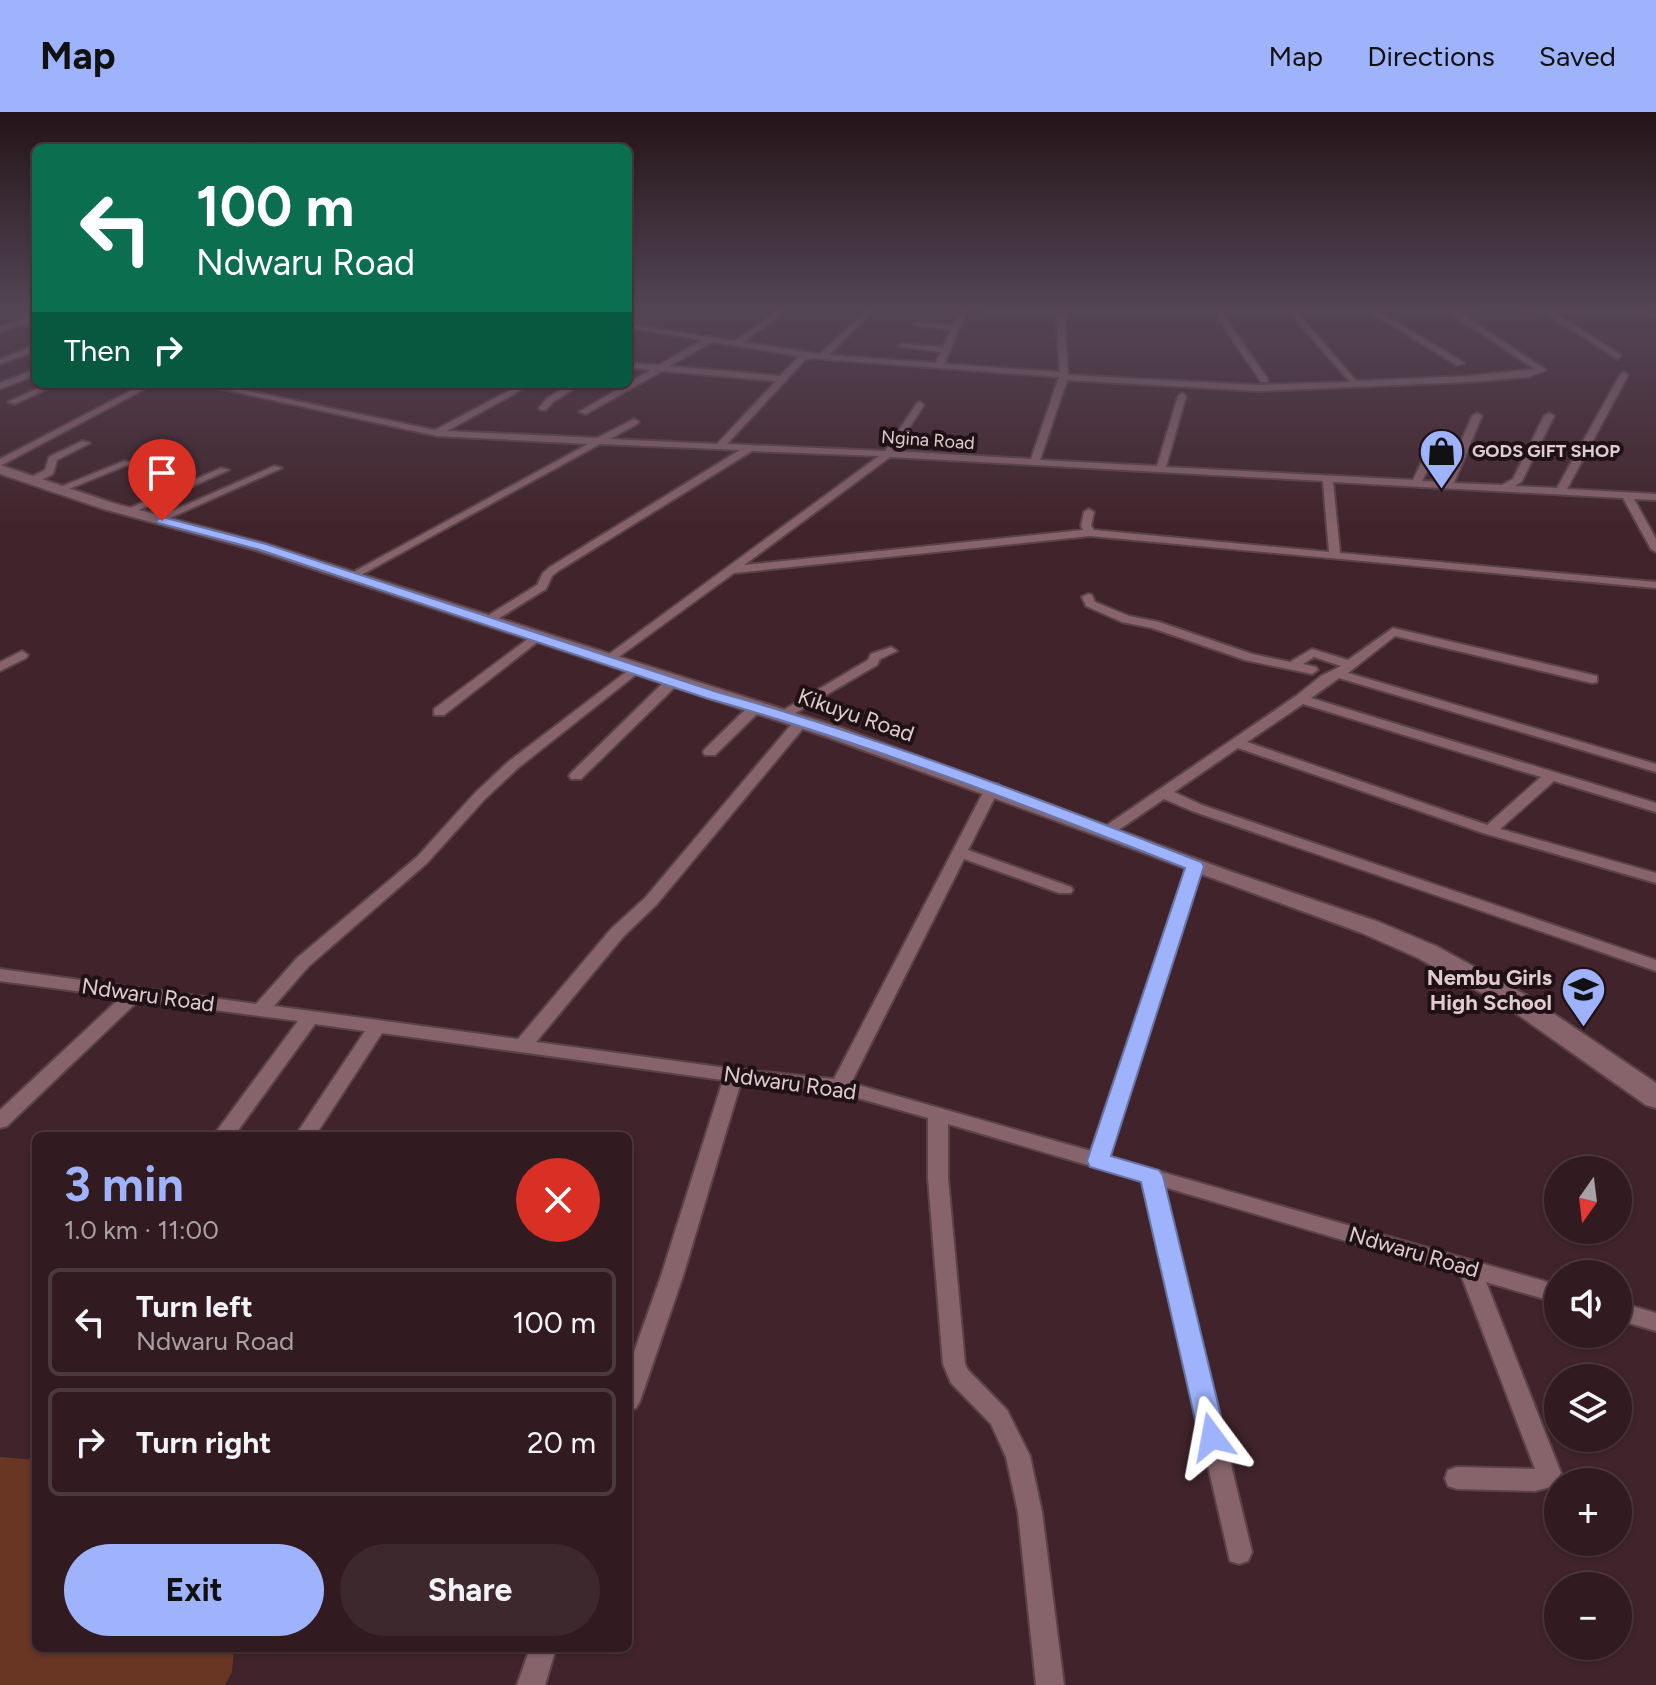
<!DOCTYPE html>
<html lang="en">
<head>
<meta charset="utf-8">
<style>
  body { margin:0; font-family:Figtree,sans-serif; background:#3d282d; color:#f1f3f6; height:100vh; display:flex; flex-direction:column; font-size:30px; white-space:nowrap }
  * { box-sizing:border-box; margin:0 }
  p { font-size:26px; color:#a8a1a5 }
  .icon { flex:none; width:44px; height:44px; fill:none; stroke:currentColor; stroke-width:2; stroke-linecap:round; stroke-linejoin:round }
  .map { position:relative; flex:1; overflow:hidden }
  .details { position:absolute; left:32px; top:1020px; width:600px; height:520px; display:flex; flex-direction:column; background:#311b20; border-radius:12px; box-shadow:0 2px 6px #0004,0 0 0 2px #4c393e }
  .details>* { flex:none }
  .guide { position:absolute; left:32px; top:32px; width:600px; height:244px; border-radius:12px; box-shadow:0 2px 6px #0004,0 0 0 2px #4c393e; background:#0b6e4f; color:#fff; overflow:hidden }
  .needle { width:52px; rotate:194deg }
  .tools { position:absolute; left:1544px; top:1044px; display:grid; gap:16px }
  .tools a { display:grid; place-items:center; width:88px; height:88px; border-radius:50%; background:#311b20; box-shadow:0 2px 6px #0004,0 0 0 2px #4c393e; font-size:40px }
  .pin { position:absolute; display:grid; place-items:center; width:68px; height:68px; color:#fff; margin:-82px -34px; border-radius:50% 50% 50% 0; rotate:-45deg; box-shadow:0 0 8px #0007 }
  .pin .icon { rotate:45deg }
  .me { position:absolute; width:88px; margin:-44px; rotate:347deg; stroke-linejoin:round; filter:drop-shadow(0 0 6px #0008) }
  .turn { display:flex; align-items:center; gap:28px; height:168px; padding:0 32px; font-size:36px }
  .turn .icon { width:104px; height:104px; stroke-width:2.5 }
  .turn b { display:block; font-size:56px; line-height:68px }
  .then { display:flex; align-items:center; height:76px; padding:0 32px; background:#0003; gap:16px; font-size:30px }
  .round { display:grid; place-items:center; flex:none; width:84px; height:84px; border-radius:42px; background:#3d282d }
  .overview { display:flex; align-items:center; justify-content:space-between; height:136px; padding:0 32px }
  h1 { font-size:48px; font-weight:700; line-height:60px; color:#9fb3fd }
  .action { display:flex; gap:16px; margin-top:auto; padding:16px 32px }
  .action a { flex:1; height:92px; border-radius:48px; background:#9fb3fd; color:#111; font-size:32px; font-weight:700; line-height:92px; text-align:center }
  .action a+a { background:#3d282d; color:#f1f3f6 }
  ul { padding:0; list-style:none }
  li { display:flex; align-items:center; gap:24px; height:108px; margin:0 16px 12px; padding:0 16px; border:4px solid #4c393e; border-radius:12px }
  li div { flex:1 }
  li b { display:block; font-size:30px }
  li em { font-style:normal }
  header { display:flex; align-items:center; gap:48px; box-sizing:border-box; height:112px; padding:0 40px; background:#9fb3fd; color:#111 }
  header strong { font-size:38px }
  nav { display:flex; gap:44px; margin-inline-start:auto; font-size:28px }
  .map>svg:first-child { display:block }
  .green { fill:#693623 }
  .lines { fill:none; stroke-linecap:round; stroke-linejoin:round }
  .street-casing { stroke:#5a4248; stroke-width:4 }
  .secondary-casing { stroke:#5a4248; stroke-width:4 }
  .street { fill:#87646c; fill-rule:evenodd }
  .secondary { fill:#87646c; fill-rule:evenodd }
  .route { fill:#9fb3fd; stroke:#6774a4; stroke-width:2 }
  .labels { text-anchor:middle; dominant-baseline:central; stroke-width:8; stroke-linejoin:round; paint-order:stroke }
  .far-street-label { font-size:18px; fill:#e0ccd0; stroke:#1f1115 }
  .far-poi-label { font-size:18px; font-weight:bold; fill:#e0ccd0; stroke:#1f1115; text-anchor:start }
  .street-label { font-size:22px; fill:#e0ccd0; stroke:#1f1115 }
  .poi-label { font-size:22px; font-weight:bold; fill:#e0ccd0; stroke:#1f1115; text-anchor:end }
</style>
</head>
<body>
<header>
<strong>Map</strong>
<nav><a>Map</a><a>Directions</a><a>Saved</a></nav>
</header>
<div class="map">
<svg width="1656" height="1573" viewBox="0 0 1656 1573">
  <rect width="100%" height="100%" fill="#41242b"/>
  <path class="green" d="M0 1345 36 1348V1536H234L232 1560 225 1573H0Z"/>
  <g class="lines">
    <defs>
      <path id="street" d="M781 197H789L743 230 820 242 868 197H875L829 243 936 251 941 240 898 234 902 232 943 235 951 218 912 213 916 211 954 213 962 197H968L944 252 1060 260 1056 199 1060 197 1064 199 1068 263 1258 273 1350 270 1286 197H1294L1356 269 1469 264 1535 257 1447 199 1454 197 1546 258 1528 265 1469 270 1258 279 1067 268 1040 348 1157 354 1178 284 1182 281 1186 284 1166 355 1413 368 1426 341 1431 338 1436 341 1422 369 1444 370 1472 304 1477 301 1482 304 1454 371 1502 373 1513 367 1544 304 1549 301 1554 304 1522 369 1515 374 1557 376 1620 263 1624 260 1628 263 1567 377 1656 382V388L1634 387 1656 427V440L1651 437 1623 386 1333 370 1340 441 1656 470V476L1090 424 734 461 609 552 605 551V545L879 344 752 339 558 459 552 464 546 477 488 513 484 512V506L537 473 543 461 550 455 740 338 600 332 352 468 348 467V463L588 332 437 324 199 272H215L435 318 522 272H532L447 319 597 326 634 307 639 310 637 312 610 327 717 332 776 269 662 259 586 302 579 300 651 258 628 255V251L659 253 703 228 628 216V212L735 229ZM712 230 800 244 780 264 669 254ZM811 246 822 247 1059 265 1031 347 894 339 924 293 920 290 917 291 885 339 727 332 805 248ZM890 345 1323 369 1329 440 1094 418 1091 414 1094 400 1089 397 1084 400 1081 414 1083 418 744 453Z
        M1218 197H1225L1227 208 1268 268 1267 270H1261L1219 208Z
        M1369 197H1375L1464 251 1457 253 1369 200Z
        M1518 197 1656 200V204L1555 201 1621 243 1618 247 1544 200Z
        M36 203V208L0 220V215Z
        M33 234H36V239L0 252V247Z
        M36 257V263L0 277V271Z
        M47 272H58L15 292 8 290Z
        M144 272H154L0 354V347Z
        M571 272H581L553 290 546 298H540L539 296 547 286Z
        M82 329 90 331 57 348 53 362 37 370H29V366L45 358 49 345Z
        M124 349 132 351 64 379 55 377Z
        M274 354 282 356 163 409 154 407Z
        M221 356 229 358 132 401 123 399Z
        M1088 482 1092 483 1095 490 1129 504 1159 510 1252 542 1290 550 1312 537 1348 548 1393 516 1597 564V570L1592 571 1395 524 1348 561 1656 652V660L1339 566 1311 586 1656 691V700L1554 669 1500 717 1656 761V771L1483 721 1238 636 1174 680 1202 693 1656 848V859L1192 699 1164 687 1114 721H1104L1101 718 1104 715 1296 584 1321 564 1341 554 1314 545 1303 552 1316 555 1318 558 1312 562 1245 548 1152 516 1122 510 1086 494 1082 485ZM1303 592 1541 665 1487 713 1247 630Z
        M536 521 540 522V528L444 603H434V597Z
        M891 535 897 539 880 547 877 553 787 606H777L775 603 868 548 871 542Z
        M22 539 28 543 26 546 0 559V550Z
        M634 554 638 555V561L518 656 485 687 427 751 309 854 274 894 518 927 611 817 645 786 795 608H805V614L657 792 623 825 536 930 734 957 834 967 986 675 988 672H998L1000 675 968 738 1071 775 1073 778 1071 781H1059L964 747 851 971 1091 1039 1187 754 1190 751H1200L1203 754 1109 1045 1558 1173V1191L1486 1170 1561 1361 1554 1374 1535 1379 1457 1377 1448 1374 1445 1366 1448 1358 1457 1355 1535 1357 1461 1163 1164 1075 1252 1440 1248 1449 1239 1452 1230 1449 1142 1069 948 1012V1066L965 1252 968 1258 1007 1298 1030 1344 1042 1400 1064 1573H1036L1018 1400 1006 1345 991 1312 951 1271 943 1252 928 1066V1006L840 981 741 970 683 1164 640 1289 636 1296 628 1299V1257L661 1164 723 968 382 921 315 1024H295L365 919 315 912 234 1024H213L298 909 139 888 7 1014 0 1016V998L121 885 0 869V857L256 892 297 846 417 745 475 681 508 650Z
        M672 566 677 567V573L581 667H571L569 664 571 661 667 567Z
        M755 592 762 596 760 599 715 643H705L703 640 705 637 750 593Z
        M1618 1190 1656 1201V1219L1618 1208Z
        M530 1536H556L545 1573H517Z"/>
      <path id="secondary" d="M983 197H1481L1475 200H988Z
        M0 353 113 391 267 432 842 616 1232 760 1379 810 1436 834 1526 883 1656 971V996L1646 993 1507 895 1418 846 1362 821 827 625 255 438 103 397 0 362Z"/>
    </defs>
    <use href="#street" class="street-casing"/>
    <use href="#secondary" class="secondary-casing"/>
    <use href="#street" class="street"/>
    <use href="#secondary" class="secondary"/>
  </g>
  <linearGradient id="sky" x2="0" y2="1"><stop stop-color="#241418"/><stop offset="0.47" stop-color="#544555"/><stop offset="1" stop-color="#544555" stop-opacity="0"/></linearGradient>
  <rect width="1656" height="417" fill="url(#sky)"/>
  <path class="route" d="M162 405 266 432 717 580C882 626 1042 688 1201 750L1204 754 1111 1044 1159 1058 1163 1064 1226 1325 1222 1333 1212 1337 1203 1333 1199 1325 1141 1070 1090 1055 1087 1049 1185 756C1028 694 870 632 706 586L257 437 158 411 156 409Z"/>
  <defs>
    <symbol id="shop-pin" viewBox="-11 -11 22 30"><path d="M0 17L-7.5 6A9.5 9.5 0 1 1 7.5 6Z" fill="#9fb3fd" stroke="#1f1115"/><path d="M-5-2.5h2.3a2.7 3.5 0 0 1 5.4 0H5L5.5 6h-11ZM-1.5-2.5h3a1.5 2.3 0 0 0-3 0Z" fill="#111"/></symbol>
    <symbol id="school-pin" viewBox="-11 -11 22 30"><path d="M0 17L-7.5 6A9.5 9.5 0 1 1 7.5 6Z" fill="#9fb3fd" stroke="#1f1115"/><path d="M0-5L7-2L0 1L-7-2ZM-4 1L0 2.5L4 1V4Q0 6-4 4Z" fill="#111"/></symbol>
  </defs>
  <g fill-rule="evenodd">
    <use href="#shop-pin" x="1416" y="314" width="51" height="69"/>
    <use href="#school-pin" x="1558" y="852" width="51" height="69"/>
  </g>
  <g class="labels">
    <g class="far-street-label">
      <text transform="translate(928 328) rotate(4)">Ngina Road</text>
    </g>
    <g class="far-poi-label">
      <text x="1472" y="339">GODS GIFT SHOP</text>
    </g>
    <g class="street-label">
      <text transform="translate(856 603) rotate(19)">Kikuyu Road</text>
      <text transform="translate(148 883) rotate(8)">Ndwaru Road</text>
      <text transform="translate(790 971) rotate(8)">Ndwaru Road</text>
      <text transform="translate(1414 1140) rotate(16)">Ndwaru Road</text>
    </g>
    <g class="poi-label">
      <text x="1552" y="865">Nembu Girls<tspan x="1552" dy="25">High School</tspan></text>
    </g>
  </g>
</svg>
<div class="tools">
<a><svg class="needle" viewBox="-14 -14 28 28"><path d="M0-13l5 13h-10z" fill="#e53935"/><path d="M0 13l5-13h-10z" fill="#a8a1a5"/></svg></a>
<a><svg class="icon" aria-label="sound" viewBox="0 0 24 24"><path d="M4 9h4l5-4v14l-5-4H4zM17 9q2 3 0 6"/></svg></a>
<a><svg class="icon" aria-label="layers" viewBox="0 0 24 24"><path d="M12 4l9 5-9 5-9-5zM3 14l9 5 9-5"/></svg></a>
<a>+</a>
<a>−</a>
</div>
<div class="pin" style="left:162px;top:409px;background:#d93025"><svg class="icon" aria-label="arrive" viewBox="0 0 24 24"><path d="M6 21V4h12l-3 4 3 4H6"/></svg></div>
<svg class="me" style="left:1212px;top:1325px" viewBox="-20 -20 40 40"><path d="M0-17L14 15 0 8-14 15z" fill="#9fb3fd" stroke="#fff" stroke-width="4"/></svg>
<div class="guide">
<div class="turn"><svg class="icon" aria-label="left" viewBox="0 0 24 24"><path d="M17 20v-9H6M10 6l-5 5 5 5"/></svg><div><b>100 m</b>Ndwaru Road</div></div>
<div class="then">Then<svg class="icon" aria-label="right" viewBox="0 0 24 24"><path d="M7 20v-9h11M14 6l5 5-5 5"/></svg></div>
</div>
<section class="details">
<div class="overview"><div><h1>3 min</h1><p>1.0 km · 11:00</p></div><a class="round" style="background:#d93025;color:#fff"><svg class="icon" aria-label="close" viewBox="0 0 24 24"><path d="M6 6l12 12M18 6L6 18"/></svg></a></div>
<ul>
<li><svg class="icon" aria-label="left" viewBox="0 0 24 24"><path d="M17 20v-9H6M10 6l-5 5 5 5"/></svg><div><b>Turn left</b><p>Ndwaru Road</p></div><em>100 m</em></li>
<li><svg class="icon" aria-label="right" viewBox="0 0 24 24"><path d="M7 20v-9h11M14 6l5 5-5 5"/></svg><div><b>Turn right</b></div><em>20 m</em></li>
</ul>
<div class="action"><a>Exit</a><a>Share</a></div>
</section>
</div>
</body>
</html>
